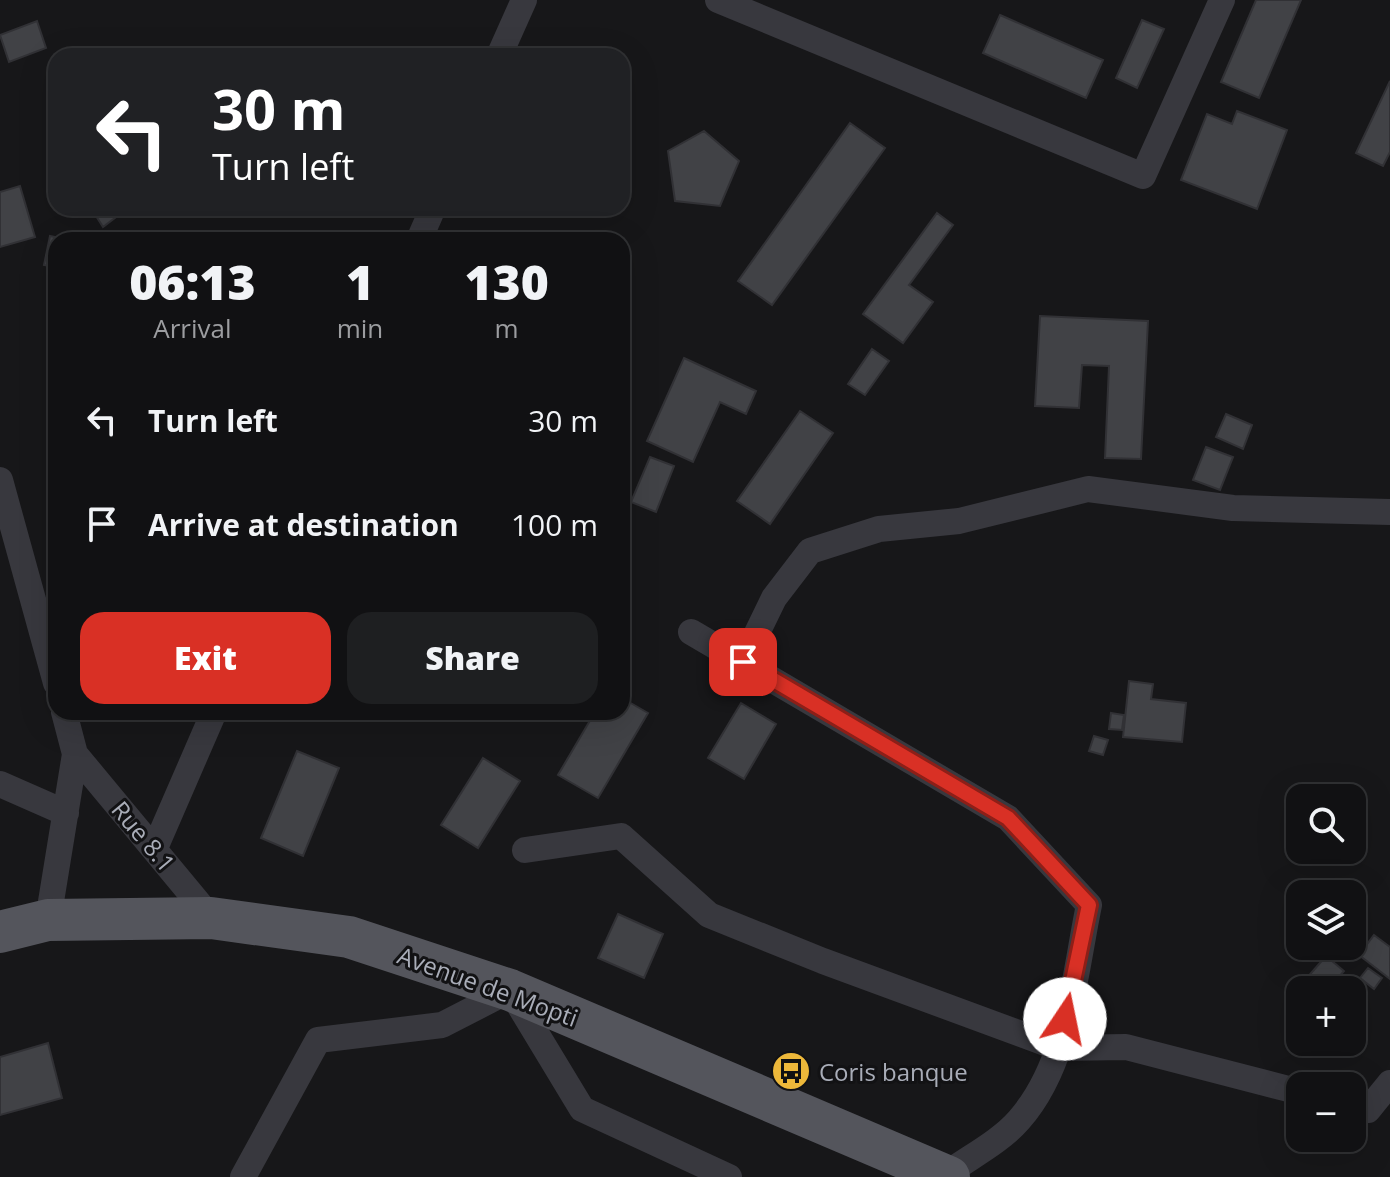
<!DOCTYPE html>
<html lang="en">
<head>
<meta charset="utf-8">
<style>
  body { margin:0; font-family:"Open Sans",sans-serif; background:#1e1f21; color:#f1f3f6; height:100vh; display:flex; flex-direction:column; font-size:30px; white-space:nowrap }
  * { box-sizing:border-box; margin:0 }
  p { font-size:26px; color:#9c9da0 }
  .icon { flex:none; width:44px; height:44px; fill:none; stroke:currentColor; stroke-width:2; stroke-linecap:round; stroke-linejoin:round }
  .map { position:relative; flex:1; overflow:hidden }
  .side { position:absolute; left:48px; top:232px; width:582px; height:488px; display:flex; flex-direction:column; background:#111113; border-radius:24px; box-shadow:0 8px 32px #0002,0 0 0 2px #303133 }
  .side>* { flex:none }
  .hud { position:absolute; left:48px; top:48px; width:582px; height:168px; border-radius:24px; box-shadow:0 8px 32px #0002,0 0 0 2px #303133; background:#202124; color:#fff; overflow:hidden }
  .buttons { position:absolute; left:1286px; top:784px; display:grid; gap:16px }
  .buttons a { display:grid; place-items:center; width:80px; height:80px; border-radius:16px; background:#111113; box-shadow:0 8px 32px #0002,0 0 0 2px #303133; font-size:40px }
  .pin { position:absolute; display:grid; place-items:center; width:68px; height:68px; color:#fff; margin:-34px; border-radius:16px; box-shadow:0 4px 12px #0006 }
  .me { position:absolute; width:88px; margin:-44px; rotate:11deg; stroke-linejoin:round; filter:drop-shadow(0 0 6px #0008) }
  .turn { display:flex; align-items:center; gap:28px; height:168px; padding:0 32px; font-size:36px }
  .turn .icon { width:104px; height:104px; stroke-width:2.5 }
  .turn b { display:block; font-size:56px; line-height:68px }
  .eta { display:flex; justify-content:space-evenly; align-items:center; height:136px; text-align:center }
  .eta b { font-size:48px; font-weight:800; line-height:56px }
  .primary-button { display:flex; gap:16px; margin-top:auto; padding:16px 32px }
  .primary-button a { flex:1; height:92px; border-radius:24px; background:#d93025; color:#fff; font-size:32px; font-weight:800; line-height:92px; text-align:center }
  .primary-button a+a { background:#1e1f21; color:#f1f3f6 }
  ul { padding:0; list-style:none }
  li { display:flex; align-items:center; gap:24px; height:104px; padding:0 32px }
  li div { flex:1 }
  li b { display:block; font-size:30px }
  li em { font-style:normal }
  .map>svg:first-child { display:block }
  .building { fill:#414246; stroke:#313135; stroke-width:2 }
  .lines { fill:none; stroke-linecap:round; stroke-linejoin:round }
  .minor { stroke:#38383e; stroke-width:26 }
  .primary { stroke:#54555c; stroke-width:42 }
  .route-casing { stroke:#8d1f18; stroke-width:20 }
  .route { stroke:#d93025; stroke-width:14 }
  .labels { text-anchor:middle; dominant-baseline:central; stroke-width:6; stroke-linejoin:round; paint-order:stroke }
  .street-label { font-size:24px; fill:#a9adb8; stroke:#121214 }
  .poi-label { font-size:24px; fill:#a9adb8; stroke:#121214; text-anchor:start }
</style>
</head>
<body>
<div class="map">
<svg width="1390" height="1177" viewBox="0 0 1390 1177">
  <rect width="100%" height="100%" fill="#171719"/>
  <path class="building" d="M1256 0H1301L1259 98 1221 82Z
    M1000 15 1103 60 1086 98 983 53Z
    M1142 20 1164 29 1137 88 1116 78Z
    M37 21 46 48 9 62 0 35Z
    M1390 81V152L1383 166 1356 153Z
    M1237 111 1287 130 1257 209 1181 180 1207 114 1232 124Z
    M850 123 885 148 772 305 738 281Z
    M704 131 739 161 720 206 675 201 668 151Z
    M20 186 35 237 0 247V192Z
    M91 208H128L103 227Z
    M937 213 953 225 909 285 933 302 903 343 863 314Z
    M50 236 69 240H56V267L44 265Z
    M1040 316 1148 321 1141 459 1105 458 1109 366 1082 365 1079 408 1035 406Z
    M872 349 889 361 865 395 848 384Z
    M684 358 756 391 746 414 720 402 693 462 647 441Z
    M800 411 833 433 770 524 737 501Z
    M1226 414 1252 425 1243 449 1216 437Z
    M1206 447 1233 457 1220 490 1193 480Z
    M650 457 674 466 656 512 631 502Z
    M1129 681 1153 684 1151 699 1186 703 1182 742 1123 737Z
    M622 698 648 713 598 798 558 775 595 712H622Z
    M741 703 776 724 744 779 708 758Z
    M1111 713 1124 715 1122 730 1109 729Z
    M1094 736 1108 740 1103 755 1089 751Z
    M297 751 339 768 303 856 261 838Z
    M483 758 520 781 478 848 441 825Z
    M618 914 663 934 644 978 598 958Z
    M1374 935 1390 947V979L1359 955Z
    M1326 956 1344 971 1328 990H1319L1306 979Z
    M1368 968 1382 978 1374 989 1360 978Z
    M48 1043 62 1098 0 1115V1057Z"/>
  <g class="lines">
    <path class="minor" d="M718 0 1143 176 1222 0
      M499 56 524 0
      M419 240 433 208
      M0 480 56 683
      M691 632 1008 818 1089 905C1074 977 1069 1063 1019 1120 1000 1142 968 1158 945 1175
      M743 662 774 598 810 551 879 529 959 521 1088 489 1233 508 1390 512
      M64 712 75 754
      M0 784 66 813
      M155 848 214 712
      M525 850 621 836 709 915 823 961 1059 1048 1126 1047 1300 1092
      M48 920 75 754 211 918
      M1352 1106 1368 1110 1390 1083
      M243 1177 318 1040 442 1025 510 990 582 1109 729 1177"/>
    <path class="primary" d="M0 932 48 920 211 918 349 937 510 990 949 1177"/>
  </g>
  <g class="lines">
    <defs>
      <path id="route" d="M743 662 1008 818 1089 905 1065 1019"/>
    </defs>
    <use href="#route" class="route-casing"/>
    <use href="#route" class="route"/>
  </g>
  <defs>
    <symbol id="bus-disc" viewBox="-11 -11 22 22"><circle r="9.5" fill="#edb83a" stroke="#121214"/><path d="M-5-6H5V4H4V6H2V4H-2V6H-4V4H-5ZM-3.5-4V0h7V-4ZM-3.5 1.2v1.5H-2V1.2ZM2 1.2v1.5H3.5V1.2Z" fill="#111"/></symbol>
  </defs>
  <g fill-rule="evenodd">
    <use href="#bus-disc" x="769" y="1049" width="44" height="44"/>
  </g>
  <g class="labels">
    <g class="street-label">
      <text transform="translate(144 836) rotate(50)">Rue 8.1</text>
      <text transform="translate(488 986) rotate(20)">Avenue de Mopti</text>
    </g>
    <g class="poi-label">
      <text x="819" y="1071">Coris banque</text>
    </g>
  </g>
</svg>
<div class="buttons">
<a><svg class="icon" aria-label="search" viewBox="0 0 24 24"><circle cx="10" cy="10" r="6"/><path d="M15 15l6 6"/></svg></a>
<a><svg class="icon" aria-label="layers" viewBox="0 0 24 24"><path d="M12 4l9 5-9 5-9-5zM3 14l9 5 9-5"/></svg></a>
<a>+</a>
<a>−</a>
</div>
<div class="pin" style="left:743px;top:662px;background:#d93025"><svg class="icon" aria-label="arrive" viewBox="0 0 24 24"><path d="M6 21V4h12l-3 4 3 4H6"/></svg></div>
<svg class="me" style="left:1065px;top:1019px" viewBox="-20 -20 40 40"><circle r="19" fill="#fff"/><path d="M0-13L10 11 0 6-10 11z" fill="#d93025"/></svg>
<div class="hud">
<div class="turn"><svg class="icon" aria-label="left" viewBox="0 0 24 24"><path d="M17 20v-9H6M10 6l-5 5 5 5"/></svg><div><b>30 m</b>Turn left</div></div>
</div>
<section class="side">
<div class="eta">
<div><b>06:13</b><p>Arrival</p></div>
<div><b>1</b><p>min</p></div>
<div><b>130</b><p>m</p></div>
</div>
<ul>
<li><svg class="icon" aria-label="left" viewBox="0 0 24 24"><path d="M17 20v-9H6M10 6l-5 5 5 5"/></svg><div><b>Turn left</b></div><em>30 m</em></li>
<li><svg class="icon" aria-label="arrive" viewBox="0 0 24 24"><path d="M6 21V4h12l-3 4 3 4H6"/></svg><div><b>Arrive at destination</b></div><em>100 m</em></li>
</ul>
<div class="primary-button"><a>Exit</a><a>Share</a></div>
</section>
</div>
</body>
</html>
